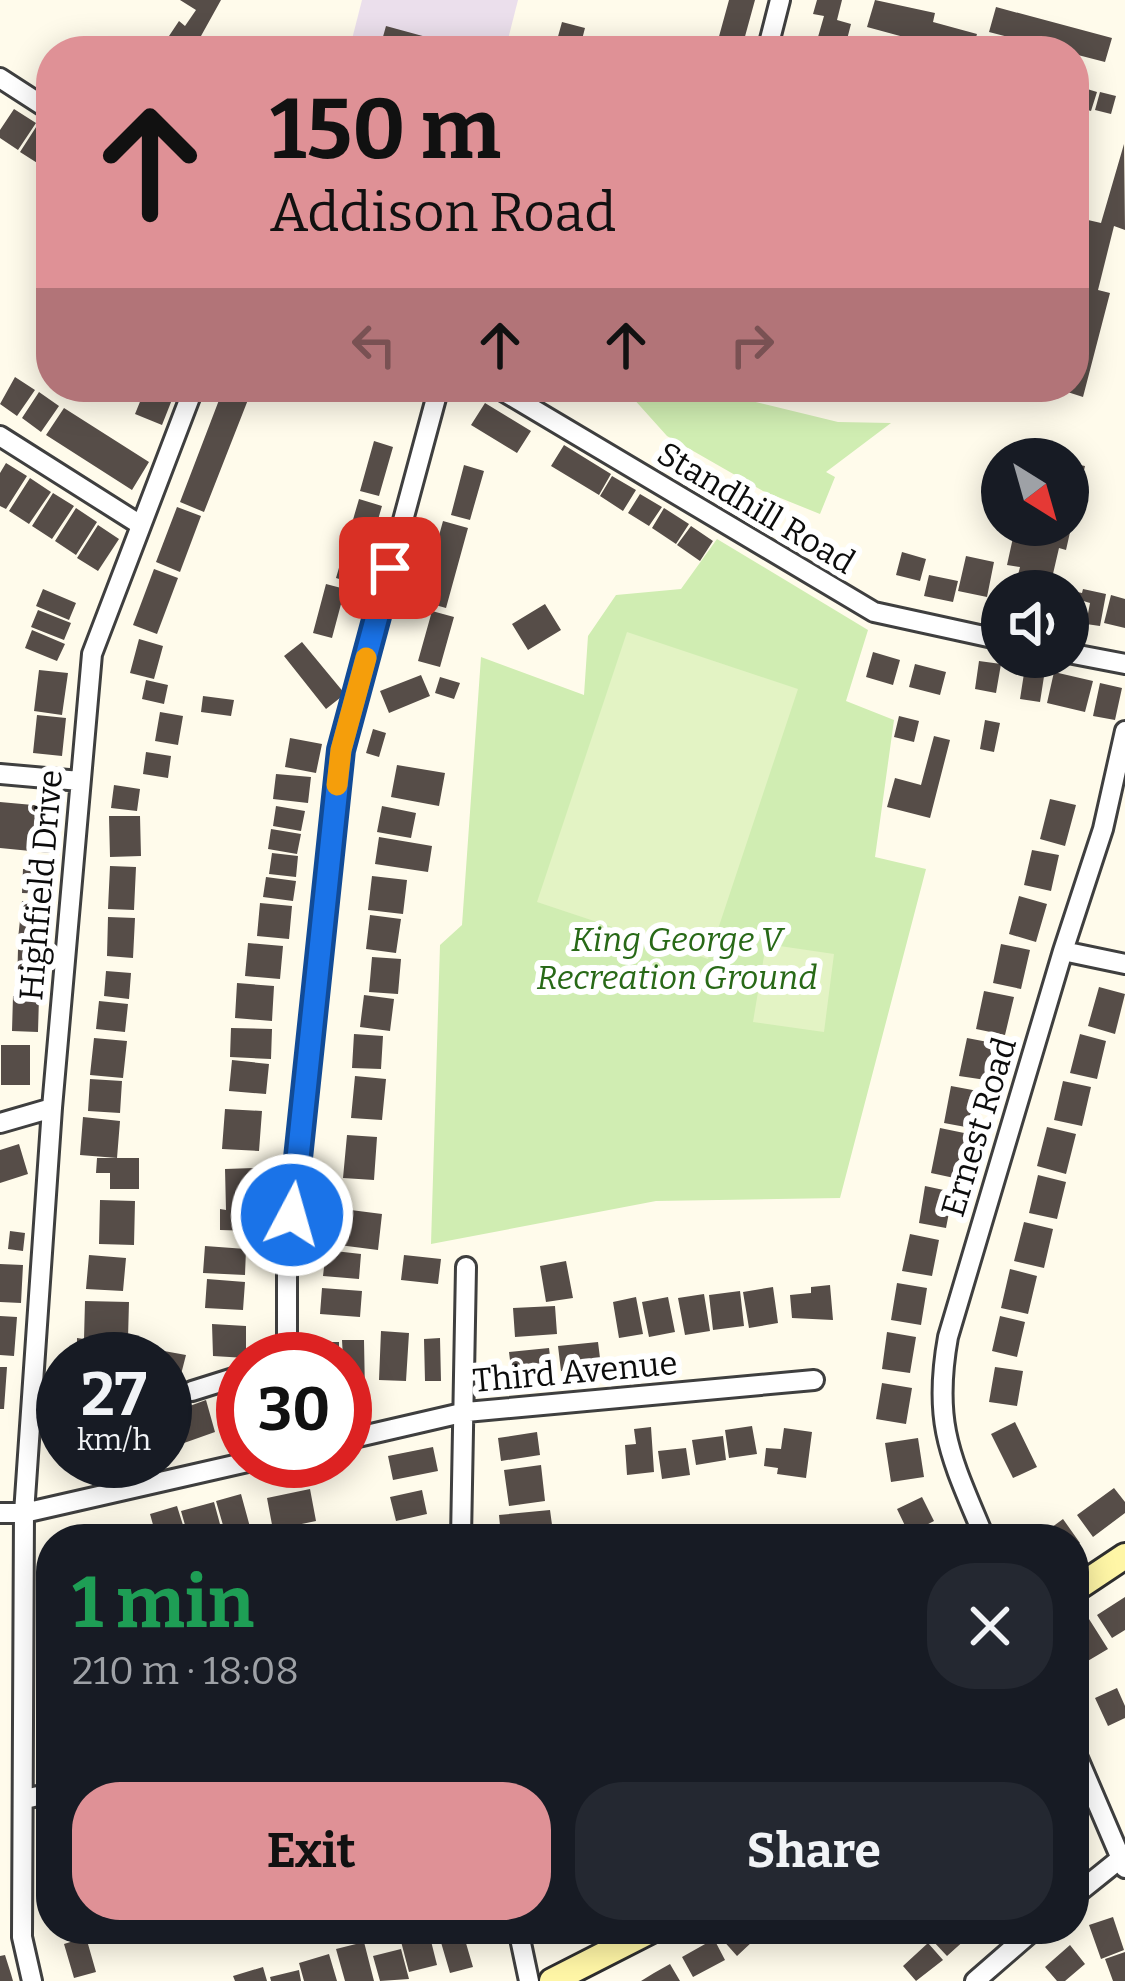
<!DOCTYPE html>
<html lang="en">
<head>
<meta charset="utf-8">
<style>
  body { margin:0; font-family:Bitter,serif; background:#242831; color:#f1f3f6; height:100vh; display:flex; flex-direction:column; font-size:45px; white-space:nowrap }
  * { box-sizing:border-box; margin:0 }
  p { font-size:39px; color:#9ea1a6 }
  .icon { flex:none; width:66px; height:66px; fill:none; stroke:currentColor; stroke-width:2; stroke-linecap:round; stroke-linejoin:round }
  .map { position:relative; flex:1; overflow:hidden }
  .panel { position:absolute; left:36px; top:1524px; width:1053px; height:420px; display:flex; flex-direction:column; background:#171b24; border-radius:48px; box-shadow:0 6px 30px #0003 }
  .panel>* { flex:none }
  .banner { position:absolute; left:36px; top:36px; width:1053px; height:366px; border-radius:48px; box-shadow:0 6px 30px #0003; background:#df9196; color:#111; overflow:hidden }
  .needle { width:78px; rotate:143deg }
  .buttons { position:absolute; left:981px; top:438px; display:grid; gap:24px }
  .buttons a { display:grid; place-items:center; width:108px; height:108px; border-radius:50%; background:#171b24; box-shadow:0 6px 30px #0003; font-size:60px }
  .speed { position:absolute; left:36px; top:1332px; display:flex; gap:24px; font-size:60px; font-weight:700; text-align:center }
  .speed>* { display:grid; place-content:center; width:156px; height:156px; border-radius:50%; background:#171b24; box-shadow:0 6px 30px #0003; line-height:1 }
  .speed small { font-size:30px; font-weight:400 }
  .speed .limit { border:18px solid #d22; background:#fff; color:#111 }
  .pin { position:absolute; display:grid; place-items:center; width:102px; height:102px; color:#fff; margin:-51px; border-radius:24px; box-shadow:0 6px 18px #0006 }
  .me { position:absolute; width:132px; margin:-66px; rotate:6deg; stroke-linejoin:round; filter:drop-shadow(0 0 9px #0008) }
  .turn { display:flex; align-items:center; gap:42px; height:252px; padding:0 36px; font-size:54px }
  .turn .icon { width:156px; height:156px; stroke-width:2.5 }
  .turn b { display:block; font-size:84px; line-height:102px }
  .lanes { display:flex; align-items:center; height:114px; padding:0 36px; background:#0003; justify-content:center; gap:60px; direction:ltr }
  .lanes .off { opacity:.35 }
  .round { display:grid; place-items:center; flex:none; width:126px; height:126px; border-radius:48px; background:#242831 }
  .overview { display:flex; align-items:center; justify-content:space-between; height:204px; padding:0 36px }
  h1 { font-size:72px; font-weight:700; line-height:90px; color:#1e9e55 }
  .button { display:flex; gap:24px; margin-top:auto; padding:24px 36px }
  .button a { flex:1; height:138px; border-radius:48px; background:#df9196; color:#111; font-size:48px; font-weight:700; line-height:138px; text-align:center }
  .button a+a { background:#242831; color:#f1f3f6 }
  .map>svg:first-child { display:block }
  .industrial { fill:#ebdfec }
  .green { fill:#d0edb2 }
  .pitch { fill:#e3f3c4 }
  .building { fill:#564d48 }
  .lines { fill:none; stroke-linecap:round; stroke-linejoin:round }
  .street-casing { stroke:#3f3f3f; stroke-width:24 }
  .secondary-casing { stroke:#2e2e2e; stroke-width:30 }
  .street { stroke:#fff; stroke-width:18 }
  .secondary { stroke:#fff6a6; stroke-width:24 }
  .route-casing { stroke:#114b97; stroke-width:30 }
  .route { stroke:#1a73e8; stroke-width:21 }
  .slow { stroke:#f59e0b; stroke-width:21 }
  .labels { text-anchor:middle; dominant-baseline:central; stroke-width:12; stroke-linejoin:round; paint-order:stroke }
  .street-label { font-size:33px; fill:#0c0c0c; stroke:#fff }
  .park-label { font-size:33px; font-style:italic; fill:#286917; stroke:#fff }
</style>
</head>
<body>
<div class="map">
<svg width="1125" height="1981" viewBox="0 0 1125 1981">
  <rect width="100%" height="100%" fill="#fffbeb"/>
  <path class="industrial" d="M362 0H518L505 51H349Z"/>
  <path class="green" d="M623 387H694L838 422 891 423 826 472 835 477 820 514 763 491 667 436Z
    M717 539 868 630 846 701 894 720 875 857 926 869 840 1198 656 1201 431 1244 440 945 462 925 481 657 584 695 588 636 616 595 681 589Z"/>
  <path class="pitch" d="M627 632 798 689 708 959 537 902Z
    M766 944 834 954 824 1032 753 1022Z"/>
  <path class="building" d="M180 0H221L201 36 214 44 209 51H159L179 21 185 26 196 10Z
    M729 0H755L741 51H715Z
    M817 0H842L837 20 851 24 844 51H814L824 16 813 14Z
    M875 0 935 13 933 22 977 34 972 51H932L925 49 926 43 867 27Z
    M996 7 1112 38 1105 62 989 32Z
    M562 22 585 28 579 51H554Z
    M386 26 474 50V51H379Z
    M1074 85 1097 92 1091 111 1074 106Z
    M1100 92 1116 96 1111 114 1095 110Z
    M14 109 36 123 18 150 0 138V130Z
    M38 124 51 132V152L42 166 20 152Z
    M1124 144 1125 230 1114 226 1098 290 1110 293 1083 397 1052 387H1074V333L1086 286 1074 283V273L1088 220 1101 223Z
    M15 377 35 390 17 416 0 404Z
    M146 387H177L162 425 135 414Z
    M224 387H253L204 512 180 502Z
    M914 387H945L942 398 913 391Z
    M39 392 59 406 41 432 22 418Z
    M485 403 531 431 517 453 471 425Z
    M64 408 149 462 132 490 46 435Z
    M374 441 393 447 379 496 360 491Z
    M564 445 611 474 599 495 551 466Z
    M6 463 27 476 6 509 0 506V473Z
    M1070 463 1085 466 1066 550 1059 548 1049 591H1014L1020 567 1007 565 1014 533 1022 535 1025 525H1068Z
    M464 465 484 471 470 520 451 515Z
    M612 476 636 490 623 511 600 496Z
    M30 478 51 492 29 524 9 511Z
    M53 493 74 506 52 539 32 526Z
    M640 494 662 507 649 526 628 513Z
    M359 499 382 506 359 585 336 578Z
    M177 507 201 516 180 572 156 562Z
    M76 508 97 522 76 555 55 541Z
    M664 508 689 524 676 544 652 528Z
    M443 521 468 528 446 608 421 601Z
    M98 525 119 539 98 571 77 558Z
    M691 526 713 541 700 561 677 545Z
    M902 552 926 559 920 581 896 575Z
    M966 556 994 562 987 597 958 591Z
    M154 569 178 578 157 634 133 625Z
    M929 575 958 581 953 602 924 596Z
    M326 584 345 589 332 638 313 633Z
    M43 589 76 603 69 620 36 606Z
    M1083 589 1106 594 1100 626 1086 624 1090 603 1080 600 1075 621 1068 619V590L1082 593Z
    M1111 595 1125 599V628L1104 623Z
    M545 604 561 630 528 650 512 624Z
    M38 610 71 623 64 640 31 627Z
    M432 611 454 617 440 667 418 661Z
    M32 630 65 644 57 661 25 648Z
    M139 639 163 646 154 679 130 673Z
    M302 642 345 694 326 709 284 656Z
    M873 652 900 660 893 685 866 677Z
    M979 661 1001 664 996 693 975 689Z
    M915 664 946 672 940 695 909 687Z
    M1025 667 1045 670 1040 702 1020 699Z
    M39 670 68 673 62 715 34 711Z
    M1054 672 1093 681 1085 712 1047 703Z
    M421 675 430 696 389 713 380 691Z
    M440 677 460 683 454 699 435 693Z
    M146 680 168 685 164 704 142 699Z
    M1100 683 1122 688 1115 720 1093 716Z
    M203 696 234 700 231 716 201 712Z
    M160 712 183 716 178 745 155 741Z
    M37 715 66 718 62 756 33 753Z
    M899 716 919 721 914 742 894 737Z
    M985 720 1000 723 994 752 980 749Z
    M373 729 386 733 379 757 366 753Z
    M934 736 950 740 930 818 887 807 895 778 921 785Z
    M290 738 322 744 316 773 285 767Z
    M146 752 171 756 168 778 143 774Z
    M397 765 445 773 439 806 391 797Z
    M276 774 311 777 308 803 273 799Z
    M114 785 140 789 137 811 111 808Z
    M1050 799 1076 805 1065 846 1040 839Z
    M0 802 55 807 51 853 0 848Z
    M276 806 305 811 301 831 273 826Z
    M382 806 416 813 411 838 377 832Z
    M109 816H140L141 856 110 857Z
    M271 829 301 834 297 854 268 849Z
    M379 837 432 846 428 872 375 864Z
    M1032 850 1059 855 1051 891 1024 885Z
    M272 853 298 856 296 877 269 874Z
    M110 866 136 867 134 910 108 909Z
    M23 869H49L48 894 22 893Z
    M372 876 407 880 403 914 368 910Z
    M266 877 296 881 293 901 263 897Z
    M1019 896 1047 904 1036 942 1009 934Z
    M22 901 46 903 43 941 18 939Z
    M260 903 292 906 289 939 257 936Z
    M370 915 401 919 396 953 366 949Z
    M108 917 135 918 133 958 107 956Z
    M248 943 283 946 280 979 245 976Z
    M1001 944 1030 950 1021 989 993 983Z
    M18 949H42L41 986 17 985Z
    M372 957 401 959 398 994 369 992Z
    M106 971 131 973 129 999 104 996Z
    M237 983 274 986 272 1021 235 1018Z
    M1099 987 1125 994 1115 1034 1088 1026Z
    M984 991 1014 997 1005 1035 976 1029Z
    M364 995 394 999 390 1031 360 1027Z
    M13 996 39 997 38 1032 12 1031Z
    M99 1001 128 1004 125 1032 96 1029Z
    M231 1028 272 1029 271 1059 230 1057Z
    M354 1034 383 1036 381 1069 352 1068Z
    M1080 1034 1106 1041 1097 1079 1070 1073Z
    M94 1038 127 1041 123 1078 90 1075Z
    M967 1038 993 1043 986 1080 959 1076Z
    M1 1045H30V1085H1Z
    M232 1060 269 1064 266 1094 229 1091Z
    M355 1076 386 1079 382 1120 351 1118Z
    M90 1079 122 1081 120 1113 88 1111Z
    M1063 1081 1091 1087 1082 1126 1054 1120Z
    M951 1086 978 1091 971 1128 944 1123Z
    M225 1109 262 1111 259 1151 222 1149Z
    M83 1117 120 1121 117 1158 80 1155Z
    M1047 1127 1076 1134 1066 1174 1037 1166Z
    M940 1128 969 1134 959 1179 931 1173Z
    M347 1135 377 1137 374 1180 343 1178Z
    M19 1144 28 1174 0 1183V1150Z
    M97 1158H139V1189H110V1173H96Z
    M254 1168V1231L220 1230V1209L226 1210 225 1169Z
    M1038 1175 1066 1182 1057 1219 1029 1213Z
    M925 1186 953 1192 946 1228 919 1223Z
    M100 1200 135 1201 134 1245 99 1244Z
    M343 1209 382 1214 378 1250 339 1245Z
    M1024 1222 1053 1229 1044 1268 1014 1261Z
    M10 1231 25 1233 23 1251 8 1249Z
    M910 1234 939 1240 932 1276 902 1271Z
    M205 1246 246 1249 245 1275 203 1273Z
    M326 1250 361 1254 359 1279 323 1276Z
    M89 1255 126 1258 123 1291 86 1289Z
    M404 1255 441 1259 438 1284 401 1280Z
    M566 1261 573 1298 546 1302 540 1266Z
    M0 1264 23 1265 21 1303 0 1302Z
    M1010 1269 1037 1276 1028 1314 1001 1308Z
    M207 1279 245 1282 243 1310 205 1308Z
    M897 1283 927 1288 921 1325 891 1320Z
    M830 1285 833 1320 792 1318 790 1295 811 1293V1287Z
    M773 1287 778 1323 749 1328 743 1292Z
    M322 1288 362 1291 360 1317 320 1314Z
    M740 1291 744 1326 713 1330 709 1295Z
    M704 1294 710 1331 685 1335 678 1298Z
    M636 1297 643 1334 619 1338 613 1302Z
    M668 1297 675 1332 649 1337 642 1302Z
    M85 1301 129 1302 128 1338H118V1359H77V1338L84 1339Z
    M555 1306 557 1334 515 1337 513 1308Z
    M0 1316 17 1317 14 1356 0 1355Z
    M1000 1316 1025 1322 1017 1357 992 1351Z
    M212 1324 246 1326V1358L213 1356Z
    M381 1331 409 1333 406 1381 379 1380Z
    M887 1332 916 1337 910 1373 882 1369Z
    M440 1338 441 1381H425L424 1339Z
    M342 1340H364L365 1394H345Z
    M315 1342H339V1359H315Z
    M598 1342 601 1366 561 1371 558 1346Z
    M549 1348 552 1372 512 1376 509 1352Z
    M153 1349 186 1355 178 1386 165 1384V1359H152Z
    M0 1367H7L4 1409H0Z
    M995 1367 1023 1371 1017 1406 989 1402Z
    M882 1383 912 1388 906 1424 876 1419Z
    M243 1389V1427L232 1430 223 1398Z
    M206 1400 215 1432 184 1443 176 1411Z
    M1015 1422 1037 1467 1013 1478 991 1434Z
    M752 1426 757 1454 729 1458 725 1430Z
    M651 1427 654 1472 627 1475 625 1445 636 1444 634 1429Z
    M784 1428 812 1432 806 1478 777 1474 778 1468 764 1466 766 1448 781 1449Z
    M537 1432 540 1455 501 1461 498 1438Z
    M723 1436 726 1460 696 1465 692 1440Z
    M918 1438 924 1477 891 1482 885 1443Z
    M433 1447 438 1471 393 1480 388 1456Z
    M686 1448 690 1475 662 1479 658 1451Z
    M541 1465 545 1501 509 1506 504 1470Z
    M1114 1488 1125 1502V1513L1093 1537 1077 1515Z
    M310 1489 316 1521 273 1530 267 1498Z
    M422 1490 427 1514 396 1521 390 1497Z
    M241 1494 253 1538 227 1539 216 1501Z
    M922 1497 934 1521 909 1534 897 1509Z
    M214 1502 224 1539H189L181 1511Z
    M177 1506 187 1538 157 1539 150 1514Z
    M550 1510 553 1532 501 1536 499 1515Z
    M1063 1519 1080 1543 1074 1548V1539H1036Z
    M100 1524 103 1539H65L64 1533Z
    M426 1525 429 1539H385L384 1535Z
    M1125 1597V1630L1112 1638 1097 1615Z
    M1089 1619 1108 1649 1086 1662 1074 1644V1629Z
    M1117 1688 1125 1706V1718L1108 1726 1095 1698Z
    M1113 1917 1124 1950 1101 1959 1089 1925Z
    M428 1929 437 1965 409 1972 398 1930Z
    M731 1929H766L737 1956 721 1938Z
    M944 1929H977L947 1956 932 1940Z
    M463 1933 473 1967 450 1973 440 1939Z
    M86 1937 96 1972 74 1978 64 1944Z
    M714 1939 725 1960 693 1977 682 1957Z
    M364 1942 374 1981H345L336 1949Z
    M928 1943 943 1960 916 1981 903 1966Z
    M1070 1945 1085 1964 1065 1981H1057L1045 1967Z
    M401 1949 409 1979 380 1981 373 1956Z
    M1125 1952V1981H1113L1105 1959Z
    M329 1954 337 1981H304L299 1963Z
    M5 1955 11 1974 13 1981H0V1956Z
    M670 1964 680 1981H641L654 1973Z
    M263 1967 267 1981H235L233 1976Z
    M299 1970 301 1981H271L270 1977Z"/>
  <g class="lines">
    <defs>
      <path id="street" d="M767 51 780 0
        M0 78 51 111
        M496 387 874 612 1002 640
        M0 436 139 524
        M1068 653 1125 664
        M0 774 80 781
        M1063 951 1125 964
        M0 1123 52 1108
        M287 1359V1262L341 750 439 387
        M192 1391 243 1375
        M345 1440 466 1412 814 1380
        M0 1513H24L252 1461
        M461 1539 466 1267
        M985 1539C952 1459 932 1426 948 1337L1063 951 1103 829 1125 731
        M1074 1749 1125 1868
        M25 1799 51 1793
        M1074 1896 1125 1855
        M518 1929 529 1981
        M32 1981 22 1937 24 1513 52 1108 92 654 194 387
        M975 1981 1035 1929"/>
      <path id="secondary" d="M1074 1590 1125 1556
        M552 1981 654 1929"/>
    </defs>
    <use href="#street" class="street-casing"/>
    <use href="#secondary" class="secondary-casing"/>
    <use href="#street" class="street"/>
    <use href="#secondary" class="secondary"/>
  </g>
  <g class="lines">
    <defs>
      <path id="route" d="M292 1215 341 750 390 568"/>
    </defs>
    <use href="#route" class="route-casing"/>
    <use href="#route" class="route"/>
    <path class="slow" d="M337 785 341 750 366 658"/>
  </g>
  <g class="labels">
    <g class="street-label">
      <text transform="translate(756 508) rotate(31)">Standhill Road</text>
      <text transform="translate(41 885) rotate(-85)">Highfield Drive</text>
      <text transform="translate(979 1127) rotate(-73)">Ernest Road</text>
      <text transform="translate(575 1372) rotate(-5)">Third Avenue</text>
    </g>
    <g class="park-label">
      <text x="677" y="940">King George V<tspan x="677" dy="38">Recreation Ground</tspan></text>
    </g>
  </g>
</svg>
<div class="buttons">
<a><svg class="needle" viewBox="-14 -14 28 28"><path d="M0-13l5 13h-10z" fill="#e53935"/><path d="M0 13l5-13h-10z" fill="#9ea1a6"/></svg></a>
<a><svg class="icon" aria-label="sound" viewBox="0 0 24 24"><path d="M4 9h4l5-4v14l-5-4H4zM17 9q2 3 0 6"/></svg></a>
</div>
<div class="speed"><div>27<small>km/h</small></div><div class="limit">30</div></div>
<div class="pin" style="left:390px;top:568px;background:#d93025"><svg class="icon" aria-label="arrive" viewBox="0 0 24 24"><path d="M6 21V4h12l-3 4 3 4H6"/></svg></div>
<svg class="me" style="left:292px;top:1215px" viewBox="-20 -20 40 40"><circle r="17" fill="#1a73e8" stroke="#fff" stroke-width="3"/><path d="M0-11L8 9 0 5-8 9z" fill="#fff"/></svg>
<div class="banner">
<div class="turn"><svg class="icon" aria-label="ahead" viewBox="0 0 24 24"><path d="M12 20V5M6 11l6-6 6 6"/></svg><div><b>150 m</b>Addison Road</div></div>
<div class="lanes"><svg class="icon off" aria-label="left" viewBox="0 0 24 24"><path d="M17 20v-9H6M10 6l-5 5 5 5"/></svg><svg class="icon" aria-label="ahead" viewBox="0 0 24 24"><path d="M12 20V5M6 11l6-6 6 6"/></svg><svg class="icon" aria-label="ahead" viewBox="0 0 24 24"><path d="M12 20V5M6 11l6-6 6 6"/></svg><svg class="icon off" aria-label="right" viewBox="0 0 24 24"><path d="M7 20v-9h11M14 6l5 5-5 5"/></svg></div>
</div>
<section class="panel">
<div class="overview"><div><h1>1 min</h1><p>210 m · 18:08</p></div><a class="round"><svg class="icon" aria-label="close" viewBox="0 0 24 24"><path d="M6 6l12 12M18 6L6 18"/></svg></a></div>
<div class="button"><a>Exit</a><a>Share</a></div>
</section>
</div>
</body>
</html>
